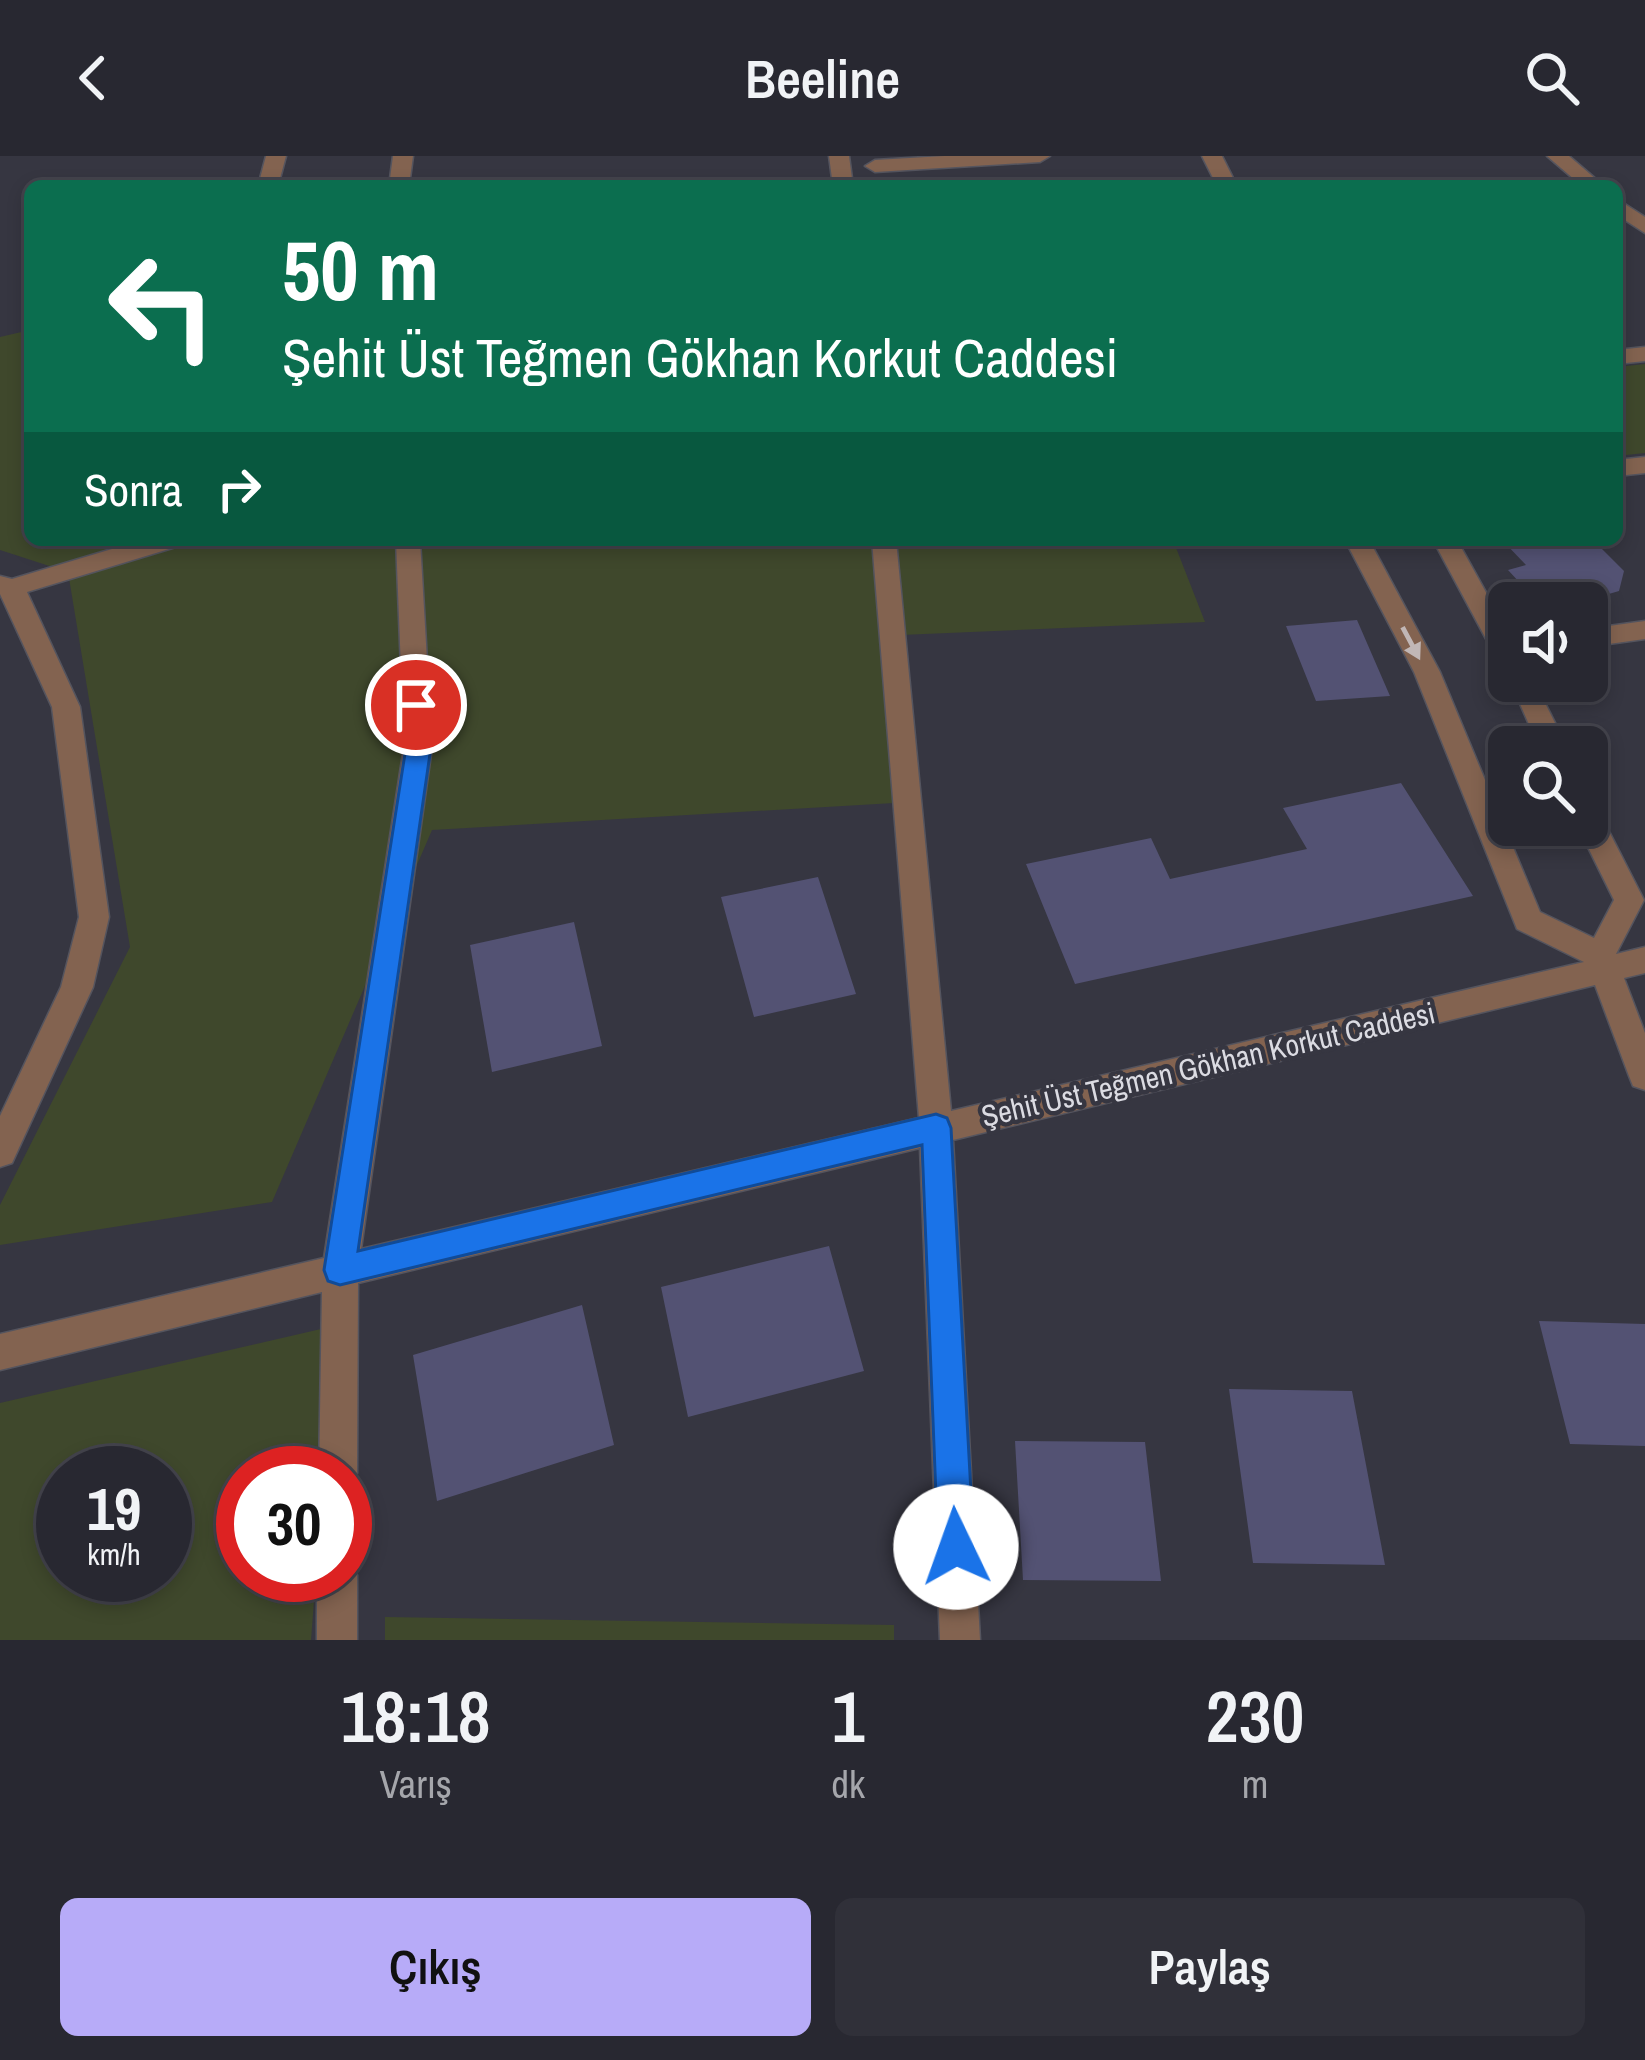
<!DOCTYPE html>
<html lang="tr">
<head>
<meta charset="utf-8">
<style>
  body { margin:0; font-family:"Archivo Narrow",sans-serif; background:#303039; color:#f1f3f6; height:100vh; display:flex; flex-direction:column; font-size:45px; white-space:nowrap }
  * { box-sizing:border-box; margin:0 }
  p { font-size:39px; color:#a5a6ab }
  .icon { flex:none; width:66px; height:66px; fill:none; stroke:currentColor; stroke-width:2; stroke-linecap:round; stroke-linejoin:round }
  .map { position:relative; height:1484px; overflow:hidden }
  .panel { display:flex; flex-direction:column; background:#282831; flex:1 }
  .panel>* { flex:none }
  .banner { position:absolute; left:24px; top:24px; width:1599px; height:366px; border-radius:18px; box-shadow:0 6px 18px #0003,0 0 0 3px #44444d; background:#0b6e4f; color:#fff; overflow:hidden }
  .tools { position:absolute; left:1488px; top:426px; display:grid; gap:24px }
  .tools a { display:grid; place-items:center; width:120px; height:120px; border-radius:18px; background:#282831; box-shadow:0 6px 18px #0003,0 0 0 3px #44444d; font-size:60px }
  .speed { position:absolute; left:36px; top:1290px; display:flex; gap:24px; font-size:60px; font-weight:700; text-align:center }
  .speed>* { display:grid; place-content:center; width:156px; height:156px; border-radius:50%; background:#282831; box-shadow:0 6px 18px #0003,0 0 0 3px #44444d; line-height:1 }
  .speed small { font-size:30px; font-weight:400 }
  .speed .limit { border:18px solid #d22; background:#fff; color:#111 }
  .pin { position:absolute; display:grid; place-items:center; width:102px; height:102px; color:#fff; margin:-51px; border:6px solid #fff; border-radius:50%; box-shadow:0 3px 12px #0007 }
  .me { position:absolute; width:132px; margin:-66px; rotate:357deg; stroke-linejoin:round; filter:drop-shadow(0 0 9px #0008) }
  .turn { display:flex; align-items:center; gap:42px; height:252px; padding:0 60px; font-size:54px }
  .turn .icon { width:156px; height:156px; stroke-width:2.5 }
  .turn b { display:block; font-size:84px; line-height:102px }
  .then { display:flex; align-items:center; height:114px; padding:0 60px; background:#0003; gap:24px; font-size:45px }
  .eta { display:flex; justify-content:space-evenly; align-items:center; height:204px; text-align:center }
  .eta b { font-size:72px; font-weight:600; line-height:84px }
  .button { display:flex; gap:24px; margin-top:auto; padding:24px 60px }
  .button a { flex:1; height:138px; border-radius:18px; background:#b7abf8; color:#111; font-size:48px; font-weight:600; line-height:138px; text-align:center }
  .button a+a { background:#303039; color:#f1f3f6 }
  header { display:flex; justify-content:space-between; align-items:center; height:156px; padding:0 60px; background:#282831; font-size:54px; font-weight:600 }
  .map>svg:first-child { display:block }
  .green { fill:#3f482c; fill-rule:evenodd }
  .building { fill:#535273 }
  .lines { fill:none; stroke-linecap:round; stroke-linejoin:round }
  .minor-casing { stroke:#54545e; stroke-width:3 }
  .minor { fill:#836350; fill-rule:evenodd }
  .oneway { fill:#c1b7b6 }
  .route { fill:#1a73e8; stroke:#114b97; stroke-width:3 }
  .labels { text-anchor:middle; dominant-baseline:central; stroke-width:9; stroke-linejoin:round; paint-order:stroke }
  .street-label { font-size:30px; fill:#dbdbe2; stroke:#363641 }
</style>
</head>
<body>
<header><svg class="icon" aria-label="back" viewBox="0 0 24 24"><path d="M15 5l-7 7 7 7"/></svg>Beeline<svg class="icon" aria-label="search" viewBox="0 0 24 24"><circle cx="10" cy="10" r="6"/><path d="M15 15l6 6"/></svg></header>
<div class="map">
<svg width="1645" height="1484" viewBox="0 0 1645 1484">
  <rect width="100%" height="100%" fill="#363641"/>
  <path class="green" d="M30 174V384H1173L1205 466 901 479 911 646 432 674 272 1046 0 1089V1049L130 791 68 416 0 394V181Z
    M1645 208V297L1617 300V211Z
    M334 1170 323 1317H243V1419H316L311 1484H0V1247ZM63 1317H165V1419H63Z
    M385 1461 894 1469V1484H385Z"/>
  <path class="building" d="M1502 384H1593L1624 415 1619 435 1578 447 1534 442 1508 414 1526 409Z
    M1357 464 1390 540 1316 545 1286 470Z
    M1401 627 1473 740 1075 828 1026 708 1151 682 1170 723 1307 693 1283 652Z
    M818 721 856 838 754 861 721 741Z
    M574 766 602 890 492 916 470 789Z
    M829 1090 864 1215 688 1261 661 1131Z
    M582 1149 614 1289 437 1345 413 1199Z
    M1539 1165 1645 1168V1290L1570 1288Z
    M1229 1233 1352 1235 1385 1409 1253 1407Z
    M1015 1285 1145 1286 1161 1425 1023 1424Z"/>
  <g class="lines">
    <defs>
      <path id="minor" d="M266 0H286L278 30H258Z
        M393 0H413L409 30H389Z
        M829 0H849L853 30H833Z
        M944 0H1050L1040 6 875 16 865 10 875 4Z
        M1202 0H1222L1237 30H1217Z
        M1547 0H1569L1604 30H1582Z
        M1617 43 1645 61V77L1617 59Z
        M1645 191V205L1617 208V194Z
        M1645 301V317L1617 320V304Z
        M142 384H182L179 390 27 436 80 551 109 761 93 831 12 1007 0 1011V960L61 831 79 761 52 551 0 438V420L12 423Z
        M396 384H420L432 591 361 1093 919 962 872 384H896L951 955 1584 806 1517 773 1414 516 1345 384H1369L1440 516 1540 756 1594 782 1614 744 1577 669H1587V649L1597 652 1644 744 1616 798 1645 791V817L1624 822 1645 877V934L1633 930 1629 920 1595 829 953 984 980 1484H940L920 992 358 1127 357 1317 352 1331 345 1333V1317H319L322 1136 0 1214V1178L324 1102 404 591Z
        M1433 384H1457L1509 478V511L1500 509Z
        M1645 465V483L1587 491V473Z
        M1509 523 1534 525 1567 591H1539Z
        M345 1402 357 1419V1484H317V1419H345Z"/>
    </defs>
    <use href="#minor" class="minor-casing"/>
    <use href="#minor" class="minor"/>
  </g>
  <defs><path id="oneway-solid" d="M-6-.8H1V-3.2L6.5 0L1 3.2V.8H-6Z" transform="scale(3)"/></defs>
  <use class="oneway" href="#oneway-solid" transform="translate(1411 487) rotate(62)"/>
  <path class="route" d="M416 540 429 549 431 591 358 1095 936 958 947 962 951 972 974 1391 968 1403 956 1409 943 1403 938 1391 922 989 340 1129 328 1125 324 1114 406 591 404 549Z"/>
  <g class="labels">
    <g class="street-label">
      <text transform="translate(1208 908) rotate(-13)">Şehit Üst Teğmen Gökhan Korkut Caddesi</text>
    </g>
  </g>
</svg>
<div class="tools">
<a><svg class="icon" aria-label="sound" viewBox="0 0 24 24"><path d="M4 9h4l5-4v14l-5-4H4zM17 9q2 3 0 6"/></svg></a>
<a><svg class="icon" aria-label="search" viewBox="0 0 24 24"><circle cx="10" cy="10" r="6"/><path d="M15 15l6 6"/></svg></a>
</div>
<div class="speed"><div>19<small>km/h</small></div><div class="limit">30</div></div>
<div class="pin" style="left:416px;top:549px;background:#d93025"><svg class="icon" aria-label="arrive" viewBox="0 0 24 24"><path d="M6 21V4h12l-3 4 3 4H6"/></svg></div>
<svg class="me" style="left:956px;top:1391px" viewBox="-20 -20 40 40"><circle r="19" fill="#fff"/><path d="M0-13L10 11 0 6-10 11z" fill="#1a73e8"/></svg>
<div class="banner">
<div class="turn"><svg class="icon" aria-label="left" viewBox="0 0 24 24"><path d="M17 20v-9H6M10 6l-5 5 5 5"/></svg><div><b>50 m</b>Şehit Üst Teğmen Gökhan Korkut Caddesi</div></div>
<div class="then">Sonra<svg class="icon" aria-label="right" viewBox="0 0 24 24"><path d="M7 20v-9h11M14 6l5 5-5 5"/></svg></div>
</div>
</div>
<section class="panel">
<div class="eta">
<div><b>18:18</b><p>Varış</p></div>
<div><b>1</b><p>dk</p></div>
<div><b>230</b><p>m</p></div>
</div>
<div class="button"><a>Çıkış</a><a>Paylaş</a></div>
</section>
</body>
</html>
